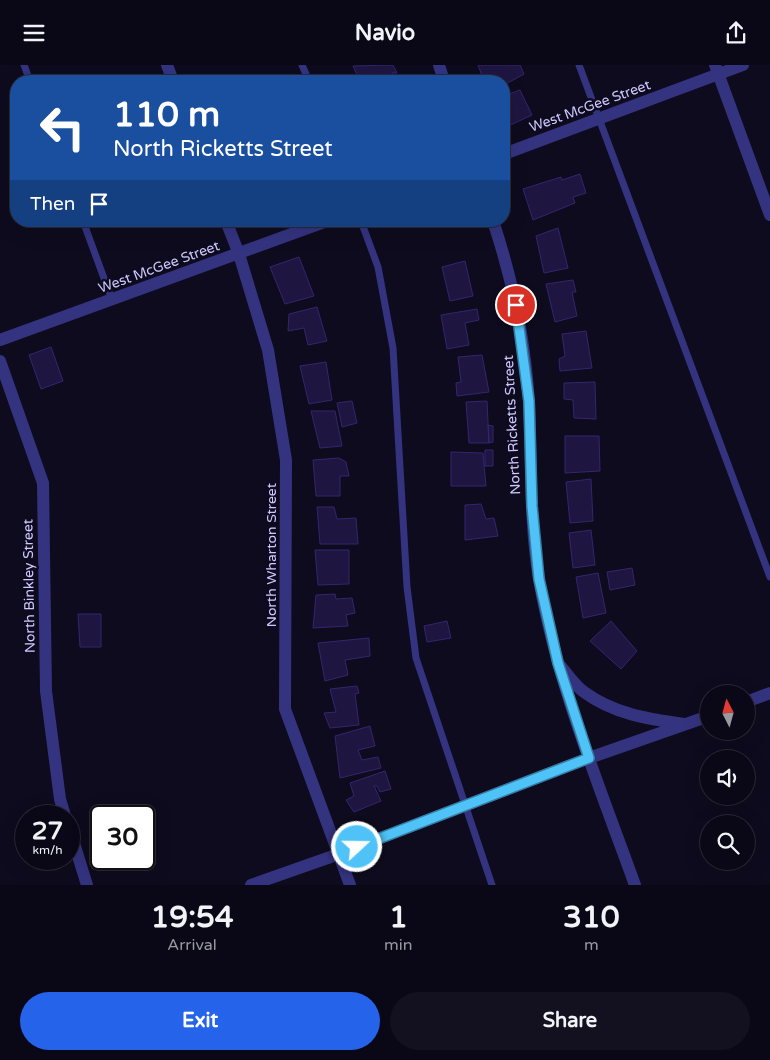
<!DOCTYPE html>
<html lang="en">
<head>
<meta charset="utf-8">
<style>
  body { margin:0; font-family:"Varela Round",sans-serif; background:#13111f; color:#f1f3f6; height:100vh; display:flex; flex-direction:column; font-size:19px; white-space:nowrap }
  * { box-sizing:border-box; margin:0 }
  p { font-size:16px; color:#999aa1 }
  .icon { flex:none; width:28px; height:28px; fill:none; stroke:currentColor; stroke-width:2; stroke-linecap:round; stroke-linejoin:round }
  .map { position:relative; height:820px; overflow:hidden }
  .side { display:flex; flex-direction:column; background:#0a0816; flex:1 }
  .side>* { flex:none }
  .hud { position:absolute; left:10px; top:10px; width:500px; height:152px; border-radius:20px; box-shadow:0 5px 20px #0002,0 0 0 1px #2a2935; background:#1a4fa0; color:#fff; overflow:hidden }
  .needle { width:32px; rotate:354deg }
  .controls { position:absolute; left:700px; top:620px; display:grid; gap:10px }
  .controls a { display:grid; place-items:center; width:55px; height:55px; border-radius:50%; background:#0a0816; box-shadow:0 5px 20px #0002,0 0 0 1px #2a2935; font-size:25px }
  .speed { position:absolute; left:15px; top:740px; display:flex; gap:10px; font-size:25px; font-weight:700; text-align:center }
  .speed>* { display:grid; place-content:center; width:65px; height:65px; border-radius:50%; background:#0a0816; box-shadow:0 5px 20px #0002,0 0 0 1px #2a2935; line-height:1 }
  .speed small { font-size:12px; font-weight:400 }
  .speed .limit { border:2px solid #111; border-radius:8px; background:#fff; color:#111 }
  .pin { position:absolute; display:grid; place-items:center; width:42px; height:42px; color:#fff; margin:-21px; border:2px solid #fff; border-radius:50%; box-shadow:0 1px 5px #0007 }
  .me { position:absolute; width:55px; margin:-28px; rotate:69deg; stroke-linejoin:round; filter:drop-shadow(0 0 4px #0008) }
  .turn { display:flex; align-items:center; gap:18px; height:105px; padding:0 20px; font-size:22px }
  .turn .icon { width:65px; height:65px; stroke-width:2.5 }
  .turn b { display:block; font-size:35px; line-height:42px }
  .then { display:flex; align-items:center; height:48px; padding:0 20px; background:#0003; gap:10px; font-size:19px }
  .eta { display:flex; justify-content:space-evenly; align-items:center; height:85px; text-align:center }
  .eta b { font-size:30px; font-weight:700; line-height:35px }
  .button { display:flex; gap:10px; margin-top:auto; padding:10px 20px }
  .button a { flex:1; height:58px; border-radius:30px; background:#2563eb; color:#fff; font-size:20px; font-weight:700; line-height:58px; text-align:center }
  .button a+a { background:#13111f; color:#f1f3f6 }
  header { display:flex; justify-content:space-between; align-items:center; height:65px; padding:0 20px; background:#0a0816; font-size:22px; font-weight:700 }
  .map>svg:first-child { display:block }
  .building { fill:#1e1640; stroke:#33266e }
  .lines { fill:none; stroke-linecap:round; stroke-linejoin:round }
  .service { stroke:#343380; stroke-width:7 }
  .minor { stroke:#343380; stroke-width:12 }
  .tertiary { stroke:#343380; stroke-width:12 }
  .route-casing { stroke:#337fa1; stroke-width:12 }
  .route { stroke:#4fc3f7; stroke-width:9 }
  .labels { text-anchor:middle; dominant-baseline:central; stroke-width:5; stroke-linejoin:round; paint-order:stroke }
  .street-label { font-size:14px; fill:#cdc8ff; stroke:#0e0b1e }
</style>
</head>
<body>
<header><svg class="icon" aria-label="menu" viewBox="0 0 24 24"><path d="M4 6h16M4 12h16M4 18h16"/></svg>Navio<svg class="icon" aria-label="share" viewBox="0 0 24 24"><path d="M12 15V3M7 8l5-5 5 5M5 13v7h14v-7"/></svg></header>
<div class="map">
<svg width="770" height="820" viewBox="0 0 770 820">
  <rect width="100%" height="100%" fill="#0e0b1e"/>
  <path class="building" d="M393 0 397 8H392L395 16H360L353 1Z
    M478 0H520L524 9 504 20V16H484Z
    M520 25 532 50 504 63V31Z
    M580 109 586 128 573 132 575 138 533 155 523 124 561 112 562 115Z
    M558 163 568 203 544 208 536 171Z
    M299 192 314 231 285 239 270 202Z
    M465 196 473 231 450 236 442 202Z
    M573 215 576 227H572L577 251 555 257 546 219Z
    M317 242 327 276 308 280 304 263 288 266 289 249Z
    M477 244 479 255 465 258 469 280 447 284 441 250Z
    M586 266 592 303 560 306 559 294 565 291 562 269Z
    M51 282 63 316 41 324 29 290Z
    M482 290 489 327 457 331 456 318 461 317 458 292Z
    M326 297 332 335 309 339 300 301Z
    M595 317 596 354 574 353 573 335 564 334V318Z
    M352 336 357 358 342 362 337 338Z
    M487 336 489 378H469L466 337Z
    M311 346H335L342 381 320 383Z
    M488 360 493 361V377L489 378Z
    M565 371H599L600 406 565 408Z
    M485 385H493V401H485Z
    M451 387 483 388 486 421H451Z
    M339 393 346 397 349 411H340V431H316L313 395Z
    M591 414 593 456 570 458 566 417Z
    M481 439 486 454 494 453 498 471 465 475V440Z
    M317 442H334L337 454 356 453 358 479H320Z
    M591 465 595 500 573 503 569 468Z
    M315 485H349V519L318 520Z
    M632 503 635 520 610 525 607 507Z
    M598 508 606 548 583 553 576 512Z
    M335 529 336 534 352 533 355 548 346 550 348 561 313 563 316 530Z
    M78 549H101V582H80Z
    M447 556 451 573 427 577 424 561Z
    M611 556 637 586 621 604 590 576Z
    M369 573 370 591 345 595 348 610 325 616 318 578Z
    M357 621 359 628 355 629 359 660 330 663 324 648 336 647 330 624Z
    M370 661 375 681 358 685 362 695 378 692 381 703 340 713 335 671Z
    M385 706 391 724 380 727 377 721H374L381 736 354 747 346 735 354 731 350 718Z"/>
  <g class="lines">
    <path class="service" d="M24 0 30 16
      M302 0 309 16
      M579 0 770 512
      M83 156 112 235
      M361 156 378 202 393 283 407 522 416 593 492 820"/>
    <path class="minor" d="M167 0 173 16
      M715 0 770 150
      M226 156 239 189 268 285 286 395 285 644 350 820
      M0 296 43 418 46 626 60 734 65 751
      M558 598C566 607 574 620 584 627 614 649 648 654 684 659
      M746 637 770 628
      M69 762 87 820
      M251 820 339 789 589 693 709 651"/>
    <path class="tertiary" d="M439 0 444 16
      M504 89 743 0
      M493 156C513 216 525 274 529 337 532 396 529 456 539 514 557 619 599 720 635 820
      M0 275 327 156"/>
  </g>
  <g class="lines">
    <defs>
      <path id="route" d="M357 782 589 693 558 598 539 514 532 441 529 336 516 240"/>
    </defs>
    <use href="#route" class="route-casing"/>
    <use href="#route" class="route"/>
  </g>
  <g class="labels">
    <g class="street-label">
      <text transform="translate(590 41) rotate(-20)">West McGee Street</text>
      <text transform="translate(159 202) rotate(-20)">West McGee Street</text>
      <text transform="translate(512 360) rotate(-93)">North Ricketts Street</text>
      <text transform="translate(271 490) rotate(-90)">North Wharton Street</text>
      <text transform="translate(29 521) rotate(-91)">North Binkley Street</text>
    </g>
  </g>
</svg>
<div class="controls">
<a><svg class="needle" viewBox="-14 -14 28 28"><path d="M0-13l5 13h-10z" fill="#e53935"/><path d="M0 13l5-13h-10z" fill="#999aa1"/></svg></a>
<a><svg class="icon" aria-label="sound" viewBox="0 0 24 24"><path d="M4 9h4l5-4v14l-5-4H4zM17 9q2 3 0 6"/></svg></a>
<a><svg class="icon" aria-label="search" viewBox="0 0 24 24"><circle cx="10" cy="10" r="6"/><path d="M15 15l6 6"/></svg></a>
</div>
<div class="speed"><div>27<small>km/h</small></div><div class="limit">30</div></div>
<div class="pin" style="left:516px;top:240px;background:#d93025"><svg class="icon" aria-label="arrive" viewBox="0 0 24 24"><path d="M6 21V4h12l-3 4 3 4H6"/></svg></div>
<svg class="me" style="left:357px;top:782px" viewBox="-20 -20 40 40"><circle r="17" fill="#4fc3f7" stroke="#fff" stroke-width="3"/><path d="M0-11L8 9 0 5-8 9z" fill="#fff"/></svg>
<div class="hud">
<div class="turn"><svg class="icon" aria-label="left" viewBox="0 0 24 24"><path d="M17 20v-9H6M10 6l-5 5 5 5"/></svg><div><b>110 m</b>North Ricketts Street</div></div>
<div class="then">Then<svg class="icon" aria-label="arrive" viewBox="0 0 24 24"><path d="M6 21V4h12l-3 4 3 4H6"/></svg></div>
</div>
</div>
<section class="side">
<div class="eta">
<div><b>19:54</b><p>Arrival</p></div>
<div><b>1</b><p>min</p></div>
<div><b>310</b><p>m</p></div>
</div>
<div class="button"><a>Exit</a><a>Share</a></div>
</section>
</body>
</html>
